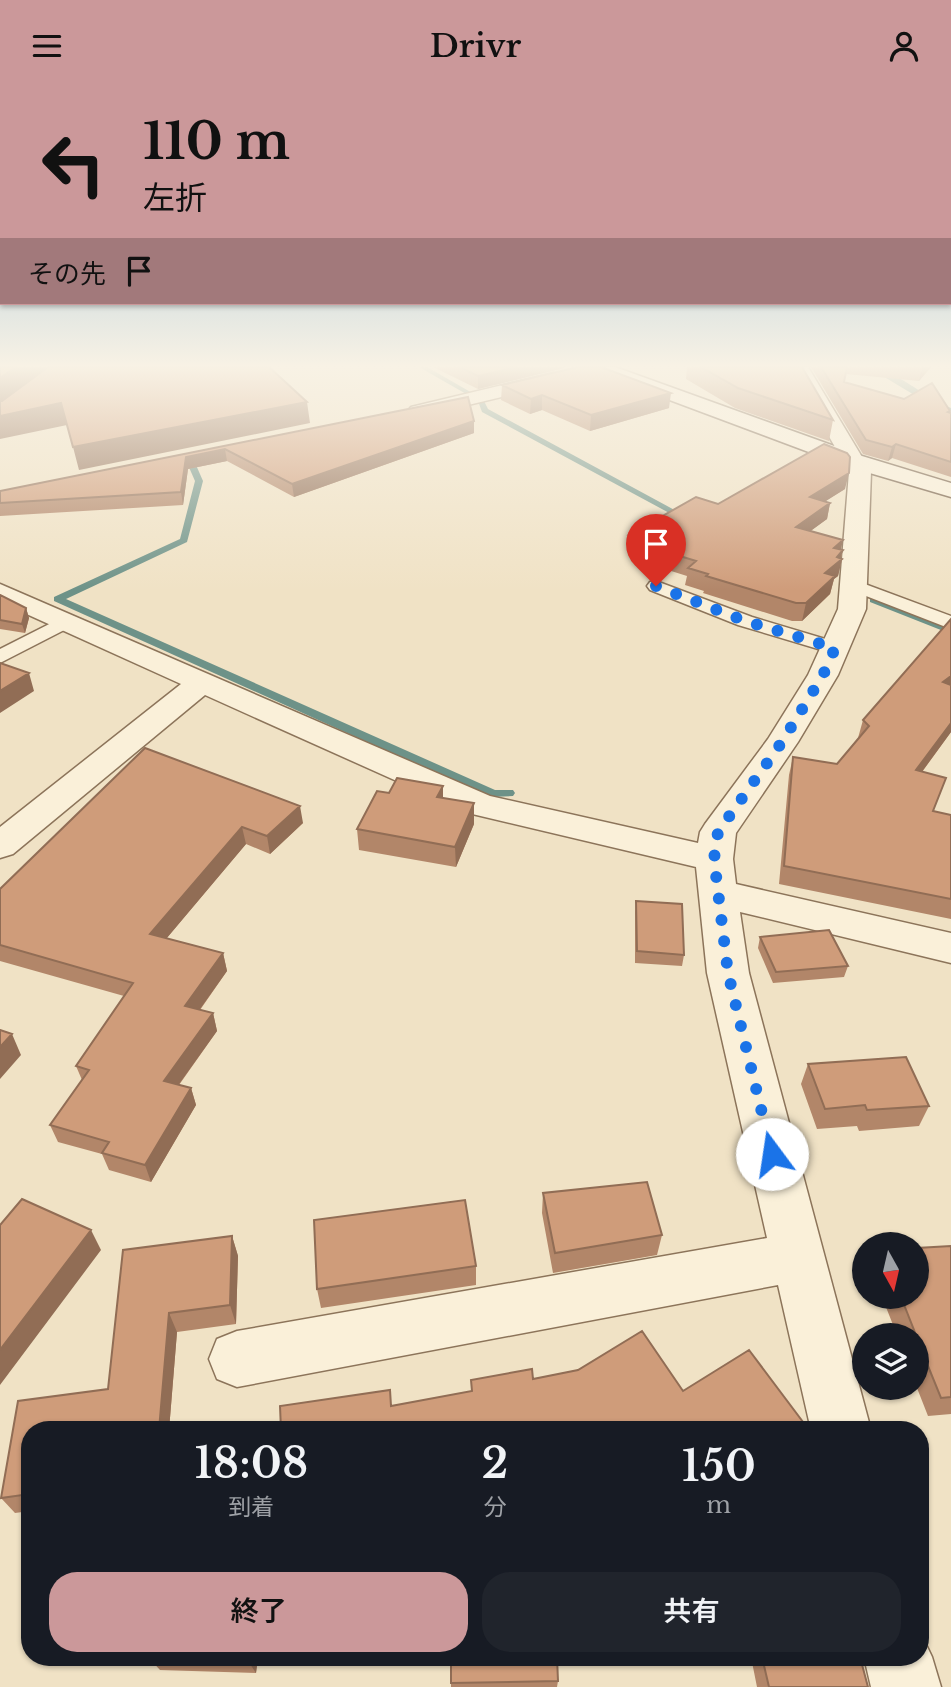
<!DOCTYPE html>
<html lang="ja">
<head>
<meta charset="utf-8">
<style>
  body { margin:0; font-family:"Libre Baskerville","Noto Sans JP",serif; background:#20242c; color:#f1f3f6; height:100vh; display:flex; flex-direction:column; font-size:26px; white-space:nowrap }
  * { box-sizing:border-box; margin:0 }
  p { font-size:23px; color:#9ea1a6 }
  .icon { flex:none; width:38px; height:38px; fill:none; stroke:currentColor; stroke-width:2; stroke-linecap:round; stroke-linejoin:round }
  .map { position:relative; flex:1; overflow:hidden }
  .side { position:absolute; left:21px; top:1330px; width:908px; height:245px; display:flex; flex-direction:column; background:#171b24; border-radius:28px; box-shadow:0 2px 5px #0004 }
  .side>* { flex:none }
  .banner { position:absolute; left:0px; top:0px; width:952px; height:214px; box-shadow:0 2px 5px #0004; background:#cb989a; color:#111; overflow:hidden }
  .needle { width:46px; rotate:172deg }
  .controls { position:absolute; left:852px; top:1141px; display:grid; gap:14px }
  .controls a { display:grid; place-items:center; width:77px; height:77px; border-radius:50%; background:#171b24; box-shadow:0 2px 5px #0004; font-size:35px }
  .pin { position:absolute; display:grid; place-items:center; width:60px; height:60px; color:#fff; margin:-72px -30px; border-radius:50% 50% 50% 0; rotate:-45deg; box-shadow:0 0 7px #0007 }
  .pin .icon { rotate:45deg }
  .me { position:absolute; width:77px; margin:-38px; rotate:346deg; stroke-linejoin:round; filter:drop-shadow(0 0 5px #0008) }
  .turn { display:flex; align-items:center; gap:24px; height:147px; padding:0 28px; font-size:32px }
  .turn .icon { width:91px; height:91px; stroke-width:2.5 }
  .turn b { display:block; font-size:49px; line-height:60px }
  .then { display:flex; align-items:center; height:66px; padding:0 28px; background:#0003; gap:14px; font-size:26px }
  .eta { display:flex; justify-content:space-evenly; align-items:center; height:119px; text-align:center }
  .eta b { font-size:42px; font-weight:600; line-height:49px }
  .button { display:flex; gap:14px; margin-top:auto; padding:14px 28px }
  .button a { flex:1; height:80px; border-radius:28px; background:#cb989a; color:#111; font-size:28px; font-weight:600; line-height:80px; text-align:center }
  .button a+a { background:#20242c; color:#f1f3f6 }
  header { display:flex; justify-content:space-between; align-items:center; height:91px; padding:0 28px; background:#cb989a; color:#111; font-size:32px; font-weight:600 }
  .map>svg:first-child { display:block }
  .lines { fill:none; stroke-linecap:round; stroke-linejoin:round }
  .stream { fill:#6d9288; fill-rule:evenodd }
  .lane-casing { stroke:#8c745a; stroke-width:3 }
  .street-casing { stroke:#8c745a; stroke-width:3 }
  .secondary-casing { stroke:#6d553d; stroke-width:3 }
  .lane { fill:#faf0d9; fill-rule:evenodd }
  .street { fill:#faf0d9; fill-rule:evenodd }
  .secondary { fill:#faf0d9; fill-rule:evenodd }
  .wall { fill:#b28669 }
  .shaded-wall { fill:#916d55 }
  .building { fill:#cf9c7a; stroke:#916d55; stroke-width:2 }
  .route { stroke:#1a73e8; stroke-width:12; stroke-dasharray:0 21.6 }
</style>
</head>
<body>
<header><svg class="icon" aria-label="menu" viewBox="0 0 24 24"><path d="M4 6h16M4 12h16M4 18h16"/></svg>Drivr<svg class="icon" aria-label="person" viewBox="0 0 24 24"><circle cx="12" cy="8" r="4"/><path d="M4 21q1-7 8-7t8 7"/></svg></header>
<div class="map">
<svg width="951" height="1596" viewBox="0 0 951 1596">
  <rect width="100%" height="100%" fill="#f0e2c5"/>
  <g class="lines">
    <path class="stream" d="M419 276H427L474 303 468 304Z
      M863 276C895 276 922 306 951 317V321L926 311 886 287Z
      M478 310H484L488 318 693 429 686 431 482 321Z
      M192 372 196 374 203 390 187 451 66 508 495 699H513L515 702 513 705 489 706 54 510V506L180 448 195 390 188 374Z
      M870 507H878L951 536V543L870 511Z"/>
    <defs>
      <path id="lane" d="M854 489 951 525V538L848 498 845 494 848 490Z
        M656 490 752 526 842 553 845 557 842 561 835 563 738 534 650 499 647 495 650 491Z
        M67 524 77 530 74 534 0 572V558Z"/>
      <path id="street" d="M790 276H808L871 381 866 518 838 584 798 651 736 742 733 768 736 793 951 842V872L740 821 749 882 871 1339H811L778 1194 237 1296 217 1288 209 1268 217 1248 237 1240 767 1147 707 882 696 776 468 722 205 604 13 763 0 767V736L181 593 0 511V493L490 705 698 752 700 741 705 733 768 648 808 584 838 518 849 381Z
        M553 282 560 284 562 288 560 292 418 326 411 324 408 320 411 316Z
        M920 1541 932 1566 941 1596H871L864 1566H920Z"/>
      <path id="secondary" d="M589 276H615L862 365 951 392V406L846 375 592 280Z"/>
    </defs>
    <use href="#lane" class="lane-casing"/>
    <use href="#street" class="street-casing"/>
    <use href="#secondary" class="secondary-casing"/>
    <use href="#lane" class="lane"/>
    <use href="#street" class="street"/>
    <use href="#secondary" class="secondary"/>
  </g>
  <path class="wall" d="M433 276H564V277L478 298Z
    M687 276H802L833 329 829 350 735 317 686 288Z
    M811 276H931L919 290 846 283 844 291 904 308 950 320 949 321 951 322V386L892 367 888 370 863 363Z
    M502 294 669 317 590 340 542 319 530 323 501 309Z
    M468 306 474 342 294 406 227 370 188 378 183 414 0 425V400Z
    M845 398 825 410 830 412 827 428 810 440 843 459 841 467 842 468 838 485 834 488 830 503 802 530H792L703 502 704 500 685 494 687 485 633 468V463L627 461 629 444 718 413Z
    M0 504 26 517 29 527 25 542 0 538Z
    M951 528V641L922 681 933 720 951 724V828L779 793 789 684 793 666 837 673 858 647 863 629Z
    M145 657 303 732 270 763 246 753 166 848 223 862 227 880 200 919 213 922 217 940 179 994 191 997 196 1014 151 1091 109 1079 102 1063 58 1051 50 1034 82 989 76 975 124 905 0 870V798Z
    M443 695V707L474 712V733L456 776 359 759 357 738 389 702Z
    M636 810 684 864 682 875 635 872V821Z
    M760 846 848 875 844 886 773 892 758 857Z
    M808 973 929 1015 919 1035 859 1040 857 1035 817 1038 801 993Z
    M543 1102 662 1144 657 1164 553 1182 542 1122Z
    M232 1145 238 1165 236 1233 177 1241 169 1339H30V1420L15 1422 1 1407 18 1310 108 1298 123 1159Z
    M951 1155V1323L928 1325 917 1297V1244H897L882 1206H917Z
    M476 1175V1194L321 1217 317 1198Z
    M258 1566 256 1582 160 1579 149 1567Z
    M751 1566H860L868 1596H757Z
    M558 1590 557 1596H451V1592Z"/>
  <path class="shaded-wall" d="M16 276H49L0 313V287Z
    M517 276H564V277L478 298V285Z
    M923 276H931L919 290 922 277Z
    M671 302 669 317 590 340 591 324Z
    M542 304V319L530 323 531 308Z
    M307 311 310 332 79 379 73 356Z
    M61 312 67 334 0 348V325Z
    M474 330V342L294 406 292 393Z
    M896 353 892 367 888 370 892 356Z
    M225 358 227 370 188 378 183 414 181 401 186 366Z
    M849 382 845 398 807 422 810 406Z
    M830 412 827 428 793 453 796 436Z
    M843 449 840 463 843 459 840 469 842 468 838 485 834 488 830 503 802 530 806 512 825 482 834 457Z
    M26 517 29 527 25 542 22 533Z
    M29 582 34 600 0 622V600Z
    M951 585V597L943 591Z
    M951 632V641L910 697 916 679Z
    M443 695V715L437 706Z
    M474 712V733L456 776 455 756Z
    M300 715 303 732 270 763 267 745Z
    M242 736 246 753 155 861 150 843Z
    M223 862 227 880 190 932 185 915Z
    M213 922 217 940 169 1007 164 990Z
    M12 943 21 964 0 988V956Z
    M191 997 196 1014 151 1091 145 1074Z
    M91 1139 101 1159 0 1294V1259Z
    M232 1145 238 1165 236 1233 230 1214Z
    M169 1222 177 1241 169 1339H159Z
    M249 1566H258L256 1582 248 1570Z"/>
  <path class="building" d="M0 276H16L0 287Z
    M48 276H269L307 311 73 356 61 312 0 325V310H2Z
    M459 276H517L478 285Z
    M578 276H601L671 302 591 324 542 304 531 308 502 294Z
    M701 276H802L833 329 738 297Z
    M821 276H847L844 291 904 308 932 292 950 320 948 321 951 322V371L896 353 892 356 866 349Z
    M468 306 474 330 292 393 225 358 186 366 181 401 0 412V400Z
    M824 353 847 362 850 366 849 382 810 406 830 412 796 436 843 449 834 457 843 459 837 466 842 468 825 482 835 485 806 512H796L706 485 708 483 688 477 696 470 634 451 640 447 629 444 696 406 718 413Z
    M0 504 26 517 22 533 0 529Z
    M951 528V585L943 591 951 594V632L916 679 946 687 933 720 951 724V808L784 775 793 666 837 673 869 635 863 629Z
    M0 572 29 582 0 600Z
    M145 657 300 715 267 745 242 736 150 843 223 862 185 915 213 922 164 990 191 997 145 1074 102 1062 109 1051 50 1034 89 979 76 975 133 892 0 854V798Z
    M397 687 443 695 437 706 474 712 455 756 357 738 377 700 389 702Z
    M636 810 682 813 684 864 637 860Z
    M829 839 848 875 776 881 760 846Z
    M0 939 12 943 0 956Z
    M906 966 929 1015 867 1019 865 1014 825 1018 808 973Z
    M647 1091 662 1144 555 1162 543 1102Z
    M22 1108 91 1139 0 1259V1134Z
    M465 1109 476 1175 317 1198 314 1129Z
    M232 1145 230 1214 169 1222 159 1339H30V1403L1 1407 18 1310 108 1298 123 1159Z
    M951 1155V1306L941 1307 917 1248V1244H916L901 1206H917V1157Z
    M642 1240 683 1300 749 1259 809 1339H281L280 1315 390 1299 391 1315 472 1300 471 1289 532 1278 533 1288 578 1279Z
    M149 1566H249L248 1570 149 1567Z
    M451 1566H557L558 1590 451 1592Z
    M762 1566H860L868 1596H769Z"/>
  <linearGradient id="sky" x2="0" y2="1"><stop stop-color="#8ebad6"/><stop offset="0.55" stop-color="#f8f2e5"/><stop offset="1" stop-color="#f8f2e5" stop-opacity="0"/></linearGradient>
  <rect width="951" height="500" fill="url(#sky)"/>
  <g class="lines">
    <path class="route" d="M656 495 745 530 835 557 823 584 782 651 718 741 714 768 728 882 772 1063"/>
  </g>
</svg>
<div class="controls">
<a><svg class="needle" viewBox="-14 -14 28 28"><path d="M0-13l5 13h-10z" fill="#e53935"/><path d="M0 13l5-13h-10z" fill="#9ea1a6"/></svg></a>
<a><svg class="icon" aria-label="layers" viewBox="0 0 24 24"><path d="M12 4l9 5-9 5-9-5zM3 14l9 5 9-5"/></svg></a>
</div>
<div class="pin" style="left:656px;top:495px;background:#d93025"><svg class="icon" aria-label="arrive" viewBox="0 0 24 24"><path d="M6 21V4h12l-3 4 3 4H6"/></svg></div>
<svg class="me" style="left:772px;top:1063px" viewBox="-20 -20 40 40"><circle r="19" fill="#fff"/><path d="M0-13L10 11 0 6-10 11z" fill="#1a73e8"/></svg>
<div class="banner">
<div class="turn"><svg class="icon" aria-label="left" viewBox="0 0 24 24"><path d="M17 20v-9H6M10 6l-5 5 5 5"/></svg><div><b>110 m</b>左折</div></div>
<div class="then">その先<svg class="icon" aria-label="arrive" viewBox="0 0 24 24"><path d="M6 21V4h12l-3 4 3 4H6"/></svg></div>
</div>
<section class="side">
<div class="eta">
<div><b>18:08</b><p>到着</p></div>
<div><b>2</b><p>分</p></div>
<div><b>150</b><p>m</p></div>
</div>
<div class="button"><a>終了</a><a>共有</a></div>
</section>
</div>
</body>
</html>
